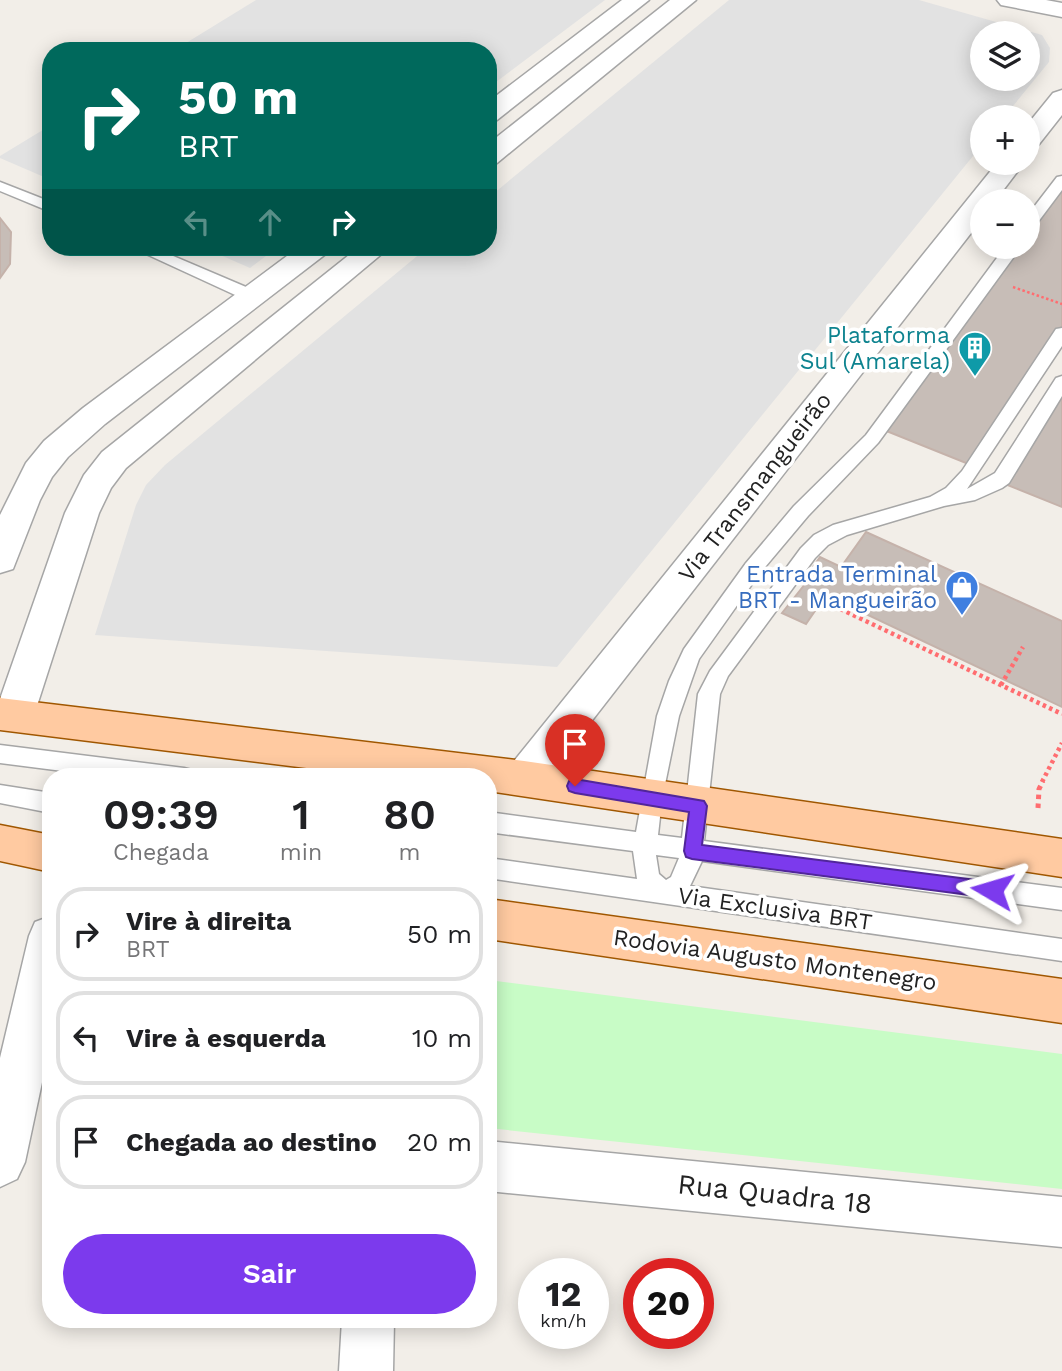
<!DOCTYPE html>
<html lang="pt">
<head>
<meta charset="utf-8">
<style>
  body { margin:0; font-family:"Work Sans",sans-serif; background:#f2f2f2; color:#202124; height:100vh; display:flex; flex-direction:column; font-size:26px; white-space:nowrap }
  * { box-sizing:border-box; margin:0 }
  p { font-size:23px; color:#757577 }
  .icon { flex:none; width:38px; height:38px; fill:none; stroke:currentColor; stroke-width:2; stroke-linecap:round; stroke-linejoin:round }
  .map { position:relative; flex:1; overflow:hidden }
  .details { position:absolute; left:42px; top:768px; width:455px; height:560px; display:flex; flex-direction:column; background:#fff; border-radius:28px; box-shadow:0 4px 18px #0003 }
  .details>* { flex:none }
  .hud { position:absolute; left:42px; top:42px; width:455px; height:214px; border-radius:28px; box-shadow:0 4px 18px #0003; background:#00695c; color:#fff; overflow:hidden }
  .tools { position:absolute; left:970px; top:21px; display:grid; gap:14px }
  .tools a { display:grid; place-items:center; width:70px; height:70px; border-radius:50%; background:#fff; box-shadow:0 4px 18px #0003; font-size:35px }
  .speed { position:absolute; left:518px; top:1258px; display:flex; gap:14px; font-size:35px; font-weight:700; text-align:center }
  .speed>* { display:grid; place-content:center; width:91px; height:91px; border-radius:50%; background:#fff; box-shadow:0 4px 18px #0003; line-height:1 }
  .speed small { font-size:18px; font-weight:400 }
  .speed .limit { border:10px solid #d22; background:#fff; color:#111 }
  .pin { position:absolute; display:grid; place-items:center; width:60px; height:60px; color:#fff; margin:-72px -30px; border-radius:50% 50% 50% 0; rotate:-45deg; box-shadow:0 0 7px #0007 }
  .pin .icon { rotate:45deg }
  .me { position:absolute; width:77px; margin:-38px; rotate:277deg; stroke-linejoin:round; filter:drop-shadow(0 0 5px #0008) }
  .turn { display:flex; align-items:center; gap:24px; height:147px; padding:0 21px; font-size:32px }
  .turn .icon { width:91px; height:91px; stroke-width:2.5 }
  .turn b { display:block; font-size:49px; line-height:60px }
  .lanes { display:flex; align-items:center; height:66px; padding:0 21px; background:#0003; justify-content:center; gap:35px; direction:ltr }
  .lanes .off { opacity:.35 }
  .eta { display:flex; justify-content:space-evenly; align-items:center; height:119px; text-align:center }
  .eta b { font-size:42px; font-weight:600; line-height:49px }
  .cta { display:flex; gap:14px; margin-top:auto; padding:14px 21px }
  .cta a { flex:1; height:80px; border-radius:42px; background:#7c3aed; color:#fff; font-size:28px; font-weight:600; line-height:80px; text-align:center }
  ul { padding:0; list-style:none }
  li { display:flex; align-items:center; gap:21px; height:94px; margin:0 14px 10px; padding:0 7px; border:4px solid #e0e0e0; border-radius:28px }
  li div { flex:1 }
  li b { display:block; font-size:26px }
  li em { font-style:normal }
  .map>svg:first-child { display:block }
  .park { fill:#c8fcc6 }
  .parking { fill:#e2e2e2; fill-rule:evenodd }
  .building { fill:#c7bdb7; stroke:#c5b2aa; stroke-width:2 }
  .lines { fill:none; stroke-linecap:round; stroke-linejoin:round }
  .service-casing { stroke:#a6a6a6; stroke-width:3 }
  .minor-casing { stroke:#a6a6a6; stroke-width:3 }
  .tertiary-casing { stroke:#a6a6a6; stroke-width:3 }
  .primary-casing { stroke:#a05700; stroke-width:3 }
  .path-far2 { stroke:#ff6d70; stroke-width:2.5; stroke-dasharray:2.5 2.5; stroke-linecap:butt }
  .path-far1 { stroke:#ff6d70; stroke-width:4.5; stroke-dasharray:3.5 3.5; stroke-linecap:butt }
  .path { stroke:#ff6d70; stroke-width:5; stroke-dasharray:4.5 4.5; stroke-linecap:butt }
  .service { fill:#fff; fill-rule:evenodd }
  .minor { fill:#fff; fill-rule:evenodd }
  .tertiary { fill:#fff; fill-rule:evenodd }
  .primary { fill:#ffcaa1; fill-rule:evenodd }
  .route { fill:#7c3aed; stroke:#51269a; stroke-width:2 }
  .labels { text-anchor:middle; dominant-baseline:central; stroke-width:7; stroke-linejoin:round; paint-order:stroke }
  .culture-label { font-size:23px; fill:#0d838f; stroke:#fff; text-anchor:end }
  .street-label { font-size:23px; fill:#222; stroke:#fff }
  .shop-label { font-size:23px; fill:#366cbe; stroke:#fff; text-anchor:end }
  .near-street-label { font-size:28px; fill:#222; stroke:#fff }
</style>
</head>
<body>
<div class="map">
<svg width="1062" height="1371" viewBox="0 0 1062 1371">
  <rect width="100%" height="100%" fill="#f2eee8"/>
  <path class="park" d="M488 980 1062 1054V1189L488 1128Z"/>
  <path class="parking" d="M256 0H605L488 88V51H173Z
    M729 0H919L1042 35 1050 48 1049 62 1004 117H982V145L557 667 95 635 136 505 146 485 165 465 428 247H488V198ZM982 33H1027V79H982Z
    M51 125V180L0 158V156Z
    M202 247H278L250 268Z"/>
  <path class="building" d="M1062 187V326L971 465 884 430 1018 247H1027V234Z
    M0 218 11 232 10 264 0 278Z
    M1062 393V507L1005 484Z
    M866 532 1062 621V707L826 595 806 624 782 613 809 579 806 577 820 557 841 567Z"/>
  <g class="lines">
    <defs>
      <path id="service" d="M1062 176V190L1032 230 1027 232V216L1057 177Z
        M0 182 51 202V212L0 191Z
        M131 247H152L258 292 260 296 258 300H246Z
        M1005 247H1021L878 443 808 516 760 573 699 659 679 716 662 799 658 835 682 838 698 694 710 671 801 548 814 535 833 525 930 497 946 488 962 471 1056 329 1062 328V346L967 489 995 473 1056 378 1062 376V396L1009 483 1002 488 975 500 944 506 847 535 828 545 815 558 728 676 720 694 704 841 1062 888V910L702 861 690 886 1062 939V961L488 878V858L637 879 633 851 488 832V812L636 832 657 716 669 681 684 649 746 563 794 506 866 435ZM656 855 679 858 671 877 666 880 659 874Z
        M0 745 184 768 192 770 195 777H110L0 763Z
        M0 785 51 793V813L0 803Z"/>
      <path id="minor" d="M51 916V1040L25 1162 17 1179 0 1187V1058L29 936 35 922Z
        M488 1141 1062 1197V1247L488 1191Z
        M342 1320H394L393 1371H339Z"/>
      <path id="tertiary" d="M622 0H649L497 120 488 123V102Z
        M670 0H696L497 163 488 165V144Z
        M997 0H1046L1062 3V17L1001 5Z
        M1062 90V115L1036 148 1027 150V125L1053 93Z
        M997 163H1024L995 201H982V219L538 790 524 795 510 790 504 778 510 766Z
        M299 247H331L327 253 105 424 68 457 52 477 40 500 13 569 0 573V515L26 463 44 441 83 408Z
        M359 247H390L126 468 111 488 99 513 34 715 28 726 14 731 0 726V699L65 513 84 475 102 452Z"/>
      <path id="primary" d="M0 698 524 761 1062 839V877L488 791V777H379L0 730Z
        M0 825 51 835V872L0 861Z
        M488 899 1062 979V1023L488 939Z"/>
    </defs>
    <use href="#service" class="service-casing"/>
    <use href="#minor" class="minor-casing"/>
    <use href="#tertiary" class="tertiary-casing"/>
    <use href="#primary" class="primary-casing"/>
    <path class="path-far2" d="M1013 287 1062 304"/>
    <path class="path-far1" d="M834 606 1062 714
      M1001 685 1023 647
      M1042 782 1062 743"/>
    <path class="path" d="M1038 808 1039 789 1043 781"/>
    <use href="#service" class="service"/>
    <use href="#minor" class="minor"/>
    <use href="#tertiary" class="tertiary"/>
    <use href="#primary" class="primary"/>
  </g>
  <path class="route" d="M575 779 704 801 707 806 702 845 992 882 999 884 1001 890 999 896 992 898 692 859 686 857 684 851 689 812 575 793 569 791 567 786 569 781Z"/>
  <defs>
    <symbol id="building-pin" viewBox="-11 -11 22 30"><path d="M0 17L-7.5 6A9.5 9.5 0 1 1 7.5 6Z" fill="#0f9aa8" stroke="#fff"/><path d="M-4-6H4V6H1V3H-1V6H-4ZM-2.5-4.3h1.7v1.8h-1.7ZM.8-4.3h1.7v1.8H.8ZM-2.5-1h1.7V.8h-1.7ZM.8-1h1.7V.8H.8Z" fill="#fff"/></symbol>
    <symbol id="shop-pin" viewBox="-11 -11 22 30"><path d="M0 17L-7.5 6A9.5 9.5 0 1 1 7.5 6Z" fill="#3f7fe0" stroke="#fff"/><path d="M-5-2.5h2.3a2.7 3.5 0 0 1 5.4 0H5L5.5 6h-11ZM-1.5-2.5h3a1.5 2.3 0 0 0-3 0Z" fill="#fff"/></symbol>
  </defs>
  <g fill-rule="evenodd">
    <use href="#building-pin" x="956" y="329" width="38" height="52"/>
    <use href="#shop-pin" x="943" y="568" width="38" height="52"/>
  </g>
  <g class="labels">
    <g class="culture-label">
      <text x="950" y="335">Plataforma<tspan x="950" dy="26">Sul (Amarela)</tspan></text>
    </g>
    <g class="street-label">
      <text transform="translate(755 487) rotate(-52)">Via Transmangueirão</text>
      <text transform="translate(775 909) rotate(8)">Via Exclusiva BRT</text>
      <text transform="translate(775 960) rotate(8)">Rodovia Augusto Montenegro</text>
    </g>
    <g class="shop-label">
      <text x="937" y="574">Entrada Terminal<tspan x="937" dy="26">BRT - Mangueirão</tspan></text>
    </g>
    <g class="near-street-label">
      <text transform="translate(775 1194) rotate(6)">Rua Quadra 18</text>
    </g>
  </g>
</svg>
<div class="tools">
<a><svg class="icon" aria-label="layers" viewBox="0 0 24 24"><path d="M12 4l9 5-9 5-9-5zM3 14l9 5 9-5"/></svg></a>
<a>+</a>
<a>−</a>
</div>
<div class="speed"><div>12<small>km/h</small></div><div class="limit">20</div></div>
<div class="pin" style="left:575px;top:786px;background:#d93025"><svg class="icon" aria-label="arrive" viewBox="0 0 24 24"><path d="M6 21V4h12l-3 4 3 4H6"/></svg></div>
<svg class="me" style="left:992px;top:890px" viewBox="-20 -20 40 40"><path d="M0-17L14 15 0 8-14 15z" fill="#7c3aed" stroke="#fff" stroke-width="4"/></svg>
<div class="hud">
<div class="turn"><svg class="icon" aria-label="right" viewBox="0 0 24 24"><path d="M7 20v-9h11M14 6l5 5-5 5"/></svg><div><b>50 m</b>BRT</div></div>
<div class="lanes"><svg class="icon off" aria-label="left" viewBox="0 0 24 24"><path d="M17 20v-9H6M10 6l-5 5 5 5"/></svg><svg class="icon off" aria-label="ahead" viewBox="0 0 24 24"><path d="M12 20V5M6 11l6-6 6 6"/></svg><svg class="icon" aria-label="right" viewBox="0 0 24 24"><path d="M7 20v-9h11M14 6l5 5-5 5"/></svg></div>
</div>
<section class="details">
<div class="eta">
<div><b>09:39</b><p>Chegada</p></div>
<div><b>1</b><p>min</p></div>
<div><b>80</b><p>m</p></div>
</div>
<ul>
<li><svg class="icon" aria-label="right" viewBox="0 0 24 24"><path d="M7 20v-9h11M14 6l5 5-5 5"/></svg><div><b>Vire à direita</b><p>BRT</p></div><em>50 m</em></li>
<li><svg class="icon" aria-label="left" viewBox="0 0 24 24"><path d="M17 20v-9H6M10 6l-5 5 5 5"/></svg><div><b>Vire à esquerda</b></div><em>10 m</em></li>
<li><svg class="icon" aria-label="arrive" viewBox="0 0 24 24"><path d="M6 21V4h12l-3 4 3 4H6"/></svg><div><b>Chegada ao destino</b></div><em>20 m</em></li>
</ul>
<div class="cta"><a>Sair</a></div>
</section>
</div>
</body>
</html>
